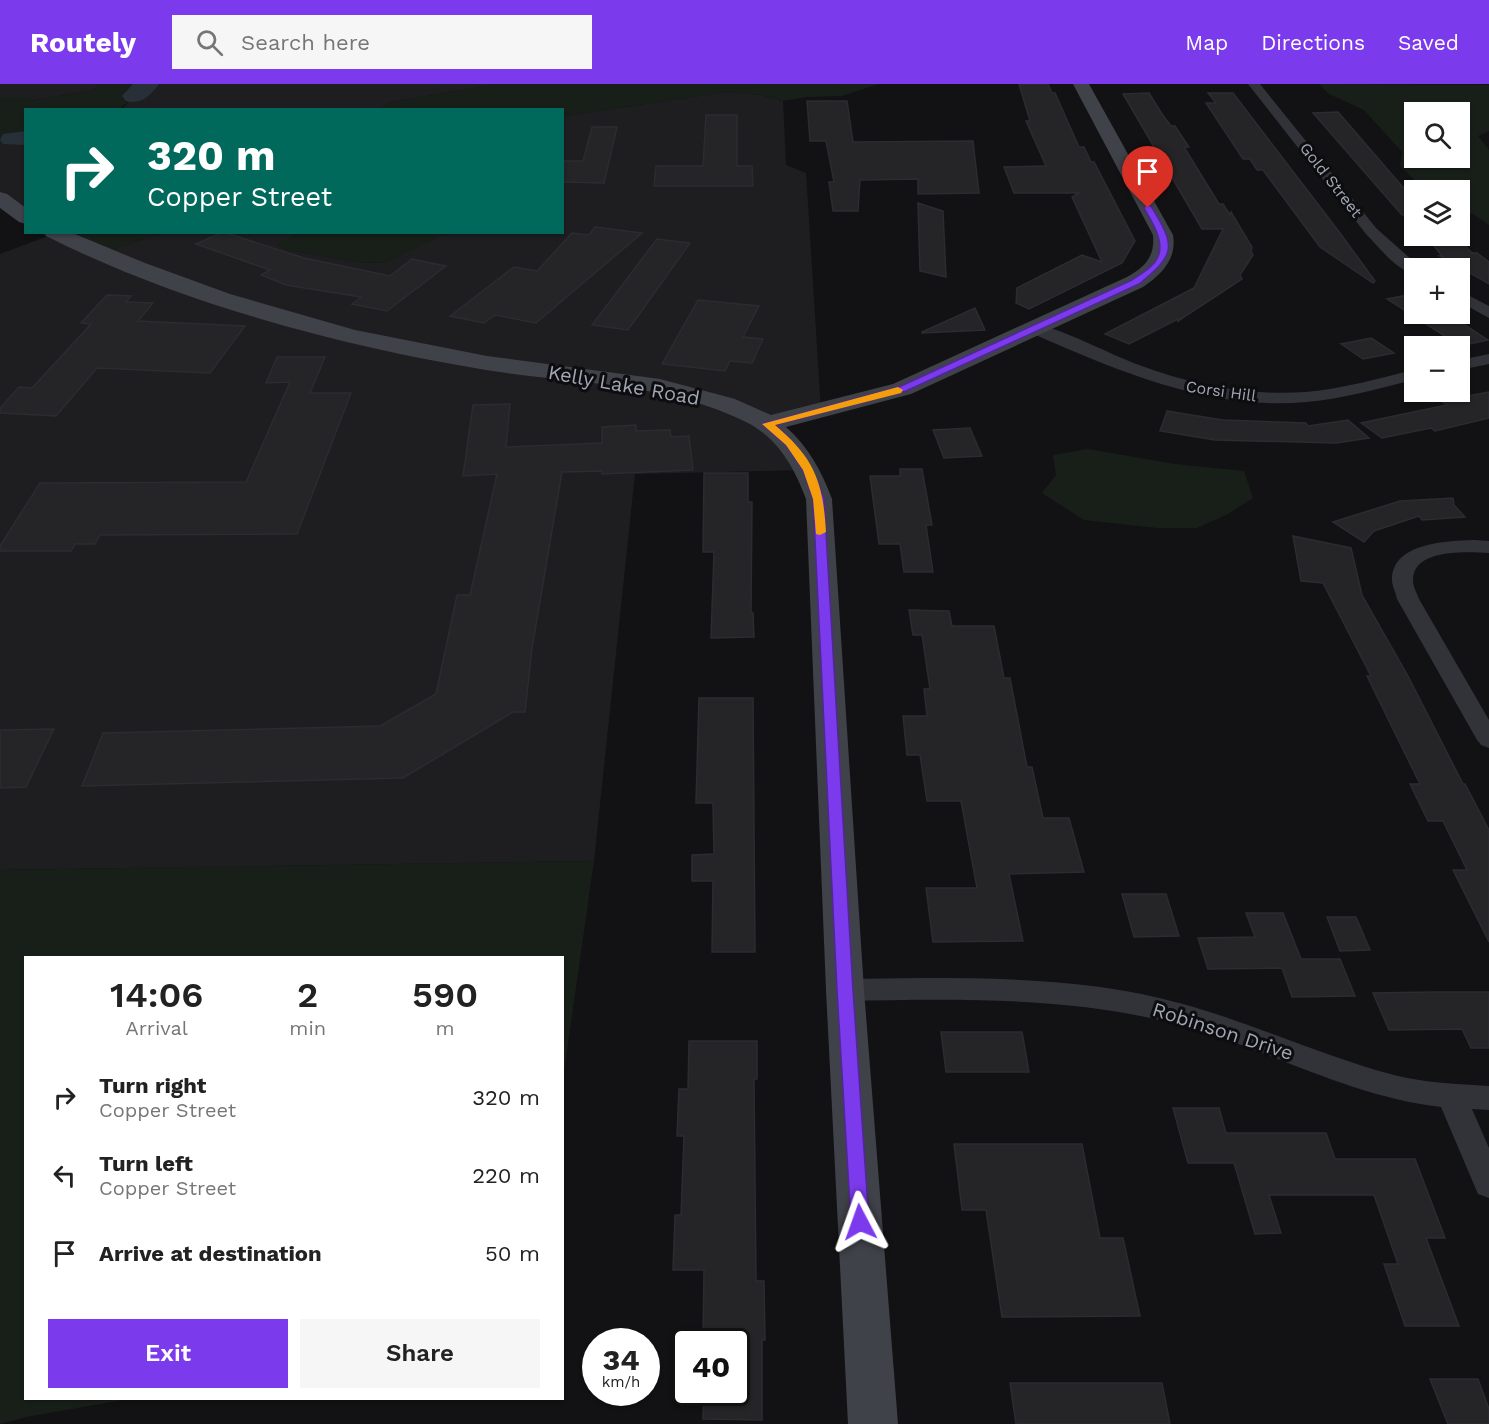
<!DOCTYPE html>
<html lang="en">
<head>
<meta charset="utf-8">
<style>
  body { margin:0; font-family:"Work Sans",sans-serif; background:#f6f6f6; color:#222; height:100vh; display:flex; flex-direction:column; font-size:22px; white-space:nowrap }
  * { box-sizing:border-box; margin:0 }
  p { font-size:20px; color:#767676 }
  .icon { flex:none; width:33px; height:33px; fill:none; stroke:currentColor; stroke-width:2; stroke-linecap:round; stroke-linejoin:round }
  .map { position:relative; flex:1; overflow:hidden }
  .details { position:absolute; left:24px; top:872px; width:540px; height:444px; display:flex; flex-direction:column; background:#fff; border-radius:0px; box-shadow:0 2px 4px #0004 }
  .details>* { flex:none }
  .guide { position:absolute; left:24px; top:24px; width:540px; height:126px; border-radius:0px; box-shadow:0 2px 4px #0004; background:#00695c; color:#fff; overflow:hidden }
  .tools { position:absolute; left:1404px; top:18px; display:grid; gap:12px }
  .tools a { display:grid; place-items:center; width:66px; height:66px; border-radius:0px; background:#fff; box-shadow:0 2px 4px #0004; font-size:30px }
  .speed { position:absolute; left:582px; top:1244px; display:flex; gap:12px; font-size:30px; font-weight:700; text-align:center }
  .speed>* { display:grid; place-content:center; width:78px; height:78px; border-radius:50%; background:#fff; box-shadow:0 2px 4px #0004; line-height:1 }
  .speed small { font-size:15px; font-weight:400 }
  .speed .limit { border:3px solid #111; border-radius:9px; background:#fff; color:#111 }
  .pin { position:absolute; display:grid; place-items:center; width:51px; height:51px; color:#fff; margin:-62px -26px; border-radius:50% 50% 50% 0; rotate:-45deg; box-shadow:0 0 6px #0007 }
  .pin .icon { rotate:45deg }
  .me { position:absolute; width:66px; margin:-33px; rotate:356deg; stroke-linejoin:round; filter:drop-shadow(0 0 4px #0008) }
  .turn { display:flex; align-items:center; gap:21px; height:126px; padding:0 24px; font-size:27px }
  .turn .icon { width:78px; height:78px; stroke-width:2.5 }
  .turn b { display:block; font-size:42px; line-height:51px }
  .eta { display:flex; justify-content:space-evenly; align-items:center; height:102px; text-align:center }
  .eta b { font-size:36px; font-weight:600; line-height:42px }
  .button { display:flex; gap:12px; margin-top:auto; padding:12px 24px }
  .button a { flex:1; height:69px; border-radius:0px; background:#7c3aed; color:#fff; font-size:24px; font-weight:600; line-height:69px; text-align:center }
  .button a+a { background:#f6f6f6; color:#222 }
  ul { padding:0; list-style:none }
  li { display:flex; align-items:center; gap:18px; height:78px; padding:0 24px }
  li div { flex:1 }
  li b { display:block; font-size:22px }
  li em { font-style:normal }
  header { display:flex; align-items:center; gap:36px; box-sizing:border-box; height:84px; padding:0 30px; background:#7c3aed; color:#fff }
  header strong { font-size:28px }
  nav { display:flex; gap:33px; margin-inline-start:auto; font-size:21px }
  .search { width:420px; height:54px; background:#f6f6f6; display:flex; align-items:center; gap:15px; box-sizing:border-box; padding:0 21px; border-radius:0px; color:#767676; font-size:22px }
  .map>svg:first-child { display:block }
  .built { fill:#1e1e21 }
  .green { fill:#181f19; fill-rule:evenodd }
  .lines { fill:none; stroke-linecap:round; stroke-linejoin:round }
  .river { fill:#273038; fill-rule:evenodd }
  .building { fill:#252528; stroke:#2c2b30; stroke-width:1.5 }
  .street { fill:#323339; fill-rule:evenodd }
  .secondary { fill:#404249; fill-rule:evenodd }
  .route { fill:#7c3aed; stroke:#51269a; stroke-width:1.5 }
  .slow { fill:#f59e0b }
  .labels { text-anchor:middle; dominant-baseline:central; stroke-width:6; stroke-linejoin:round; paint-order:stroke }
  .far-street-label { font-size:16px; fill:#a2a7b6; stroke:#0d0d0f }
  .street-label { font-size:20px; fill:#a2a7b6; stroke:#0d0d0f }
</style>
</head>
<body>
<header>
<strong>Routely</strong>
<div class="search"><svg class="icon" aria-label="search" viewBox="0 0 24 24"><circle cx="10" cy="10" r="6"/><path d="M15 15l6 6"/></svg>Search here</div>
<nav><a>Map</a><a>Directions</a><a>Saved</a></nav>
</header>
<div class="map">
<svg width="1489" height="1340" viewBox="0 0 1489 1340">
  <rect width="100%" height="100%" fill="#121214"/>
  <path class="built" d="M0 0H101L91 7 29 17 28 13H0Z
    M146 0H498L392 18 380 25 119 26 125 22 137 6Z
    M727 8 760 11 783 17 786 81 806 89 821 326 766 339 807 386 635 390 594 777 0 786V170L56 149 103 169 162 149 301 148 277 161 284 165 356 178 385 179 445 149 562 148 563 32Z
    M25 54V133L0 113V57Z"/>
  <path class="green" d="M101 0H146C135 7 130 18 119 25L26 26 25 54 0 57V13H28L30 17 91 7Z
    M498 0H879L842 12 807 13 783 17 760 11 727 8 563 32 562 26 380 25 392 18Z
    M1319 0 1489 1V47L1478 52 1489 66V141L1473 130 1460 127V106H1425L1400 82 1402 68 1364 26 1329 10ZM1460 28V74H1414V28Z
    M301 148H445V149L385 179 356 178 284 165 276 161Z
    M55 149H162L103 169Z
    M1088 365 1175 380 1244 387 1253 414 1228 430 1197 444H1157L1084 436 1042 409 1056 391 1053 371Z
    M594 777 563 995 562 873H26V1314H134L26 1333 0 1340V786Z"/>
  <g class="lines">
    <path class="river" d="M133 0H159C150 12 141 21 126 17L122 12Z
      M26 47V61L3 60 0 56 3 50Z"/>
  </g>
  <path class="building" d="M1019 0H1048L1052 9H1055L1079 63H1084L1091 78H1094L1135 157 1122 179 1029 225 1016 219 1017 204 1082 171 1102 178 1072 113 1079 109H1014L1004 83 1046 82 1026 37H1030Z
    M1149 9 1162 30 1171 42H1175L1189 63H1184L1219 120H1223L1230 131 1231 128 1252 163 1251 167 1253 171 1240 191 1242 195 1178 237V235L1129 260 1105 250 1194 204 1223 145H1202L1123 10Z
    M1208 9H1233L1340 149 1375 197 1373 199 1320 163 1263 86H1257L1250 75H1243L1206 19H1216Z
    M807 17H847L853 58 973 57 979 109 918 110V95L860 96 858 127H833L829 98H834L826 57H810Z
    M1338 28 1414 116V130L1402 131 1313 29Z
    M706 31H737V82H752L753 102H654L656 82H703Z
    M592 43H617L604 99 562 98V77H583Z
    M918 119 943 127 946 193 920 187Z
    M595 143 642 149 536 239 495 231 484 239 450 232 514 183 537 187 572 149 589 151Z
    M223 148 304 174 390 192 412 175 446 182 387 227 352 220 361 213 286 201 261 191 270 186 196 160Z
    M1426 152H1456L1472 169H1477L1489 178V200L1440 172H1442Z
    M657 155 690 159 628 246 592 241Z
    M1414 210V230H1448L1488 256 1460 262 1387 215Z
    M107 211 131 212 126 218 153 219 138 237 245 242 210 289 97 284 56 332 0 329V324L19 303 32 304 91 240 81 239Z
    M698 216 759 222 743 253 763 255 752 279 730 277 725 287 662 280Z
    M975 224 985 246 922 249V248Z
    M1371 254 1394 269 1363 275 1341 260Z
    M277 273H325L310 309H351L297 450 100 451 95 460H75L71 467H0V462L40 399 246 398 290 298 266 299Z
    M1489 308V334L1435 347 1431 344 1382 354 1361 339 1447 321 1441 317Z
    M510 320 506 363 602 359V343L636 341V347L670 346 671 353 689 352 693 386 602 390V387L562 388 532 564 525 628H513L403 694 82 702 103 649 380 642 436 610 457 511H470L497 390 463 392 473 321Z
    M1167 327 1223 336 1306 339 1308 342 1348 336 1369 354 1336 359 1215 356 1160 347Z
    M970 344 982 372 944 374 933 346Z
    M900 385H922L932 441H926L933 488H904L900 460H879L870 392H900Z
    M704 389H748V418H752L751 529H753L754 553 711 554 714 468H703Z
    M1453 414 1454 421 1465 433 1422 436 1419 432 1374 447 1364 458 1333 438 1400 417Z
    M1293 452 1351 464 1362 511 1408 592 1463 700H1465L1489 746V858L1453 786H1467L1443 737H1428L1410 700H1420L1367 592H1371L1323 499 1301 497Z
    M909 526 949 527 952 542H994L1004 594H1010L1027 683H1032L1043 734H1069L1084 788 1009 790 1023 857 933 858 926 804H977L961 717H927L920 671H907L903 632H927L924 605H930L922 551H913Z
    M699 614H753L755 868H712L713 797H692V771L714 770 713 719H696Z
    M54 645 26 703 0 704V646Z
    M1122 810H1166L1179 852 1134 853Z
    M1246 829H1283L1301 875H1340L1355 912 1292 913 1282 884 1208 885 1198 854 1255 853Z
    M1327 833H1356L1370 866 1340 867Z
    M1433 908H1489V964H1471L1462 945 1389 946 1373 909Z
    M941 948H1022L1029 988H946Z
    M689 957H757V995H754L756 1197H764L765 1256H762V1336L703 1335 704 1308H736V1256H703L704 1186H673L675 1131H681L684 1052H677L679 1005H688Z
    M1173 1024H1219L1226 1049H1326L1335 1075H1415L1445 1154H1426L1459 1242H1405L1384 1180H1398L1374 1111H1269L1281 1149 1255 1150 1234 1079H1188Z
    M954 1060H1082L1100 1154H1123L1140 1232 1002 1233 986 1126H962Z
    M1430 1295H1478L1489 1325V1340H1448Z
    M1010 1299H1162L1170 1340H1016Z"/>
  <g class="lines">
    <path class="street" d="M1248 0H1260L1376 144 1421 184H1414V190C1396 186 1379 163 1366 150Z
      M1460 207 1489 222V234L1460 218Z
      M1037 240C1069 248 1107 269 1139 281 1193 301 1249 312 1306 308 1342 305 1379 294 1414 286V296C1379 304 1343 315 1307 318 1210 327 1118 287 1031 249L1029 245Z
      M1489 270V280L1460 286V276Z
      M1475 456 1489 457V469C1468 468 1412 464 1413 497 1413 503 1417 509 1419 515L1489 636V664L1481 661 1477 656 1397 515C1396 509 1392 502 1392 496 1392 458 1448 457 1475 456Z
      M922 894C1010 894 1098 896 1183 920 1255 940 1323 972 1394 991 1425 999 1457 1000 1489 1002V1026L1472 1025 1489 1064V1114L1478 1110 1441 1023C1350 1013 1268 965 1180 941 1071 912 957 915 845 917L835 914 831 906 835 898 845 895Z"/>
    <path class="secondary" d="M1073 0H1089L1173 151C1177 175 1162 190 1143 203L911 310 786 343C808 362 822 388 832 415L864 906 898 1340H848L826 906 806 415C794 383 778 354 746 338 665 298 574 300 486 286 340 262 179 219 46 152L43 148H70L145 179 230 210 355 246 487 272 660 295 735 315 771 331 893 300 1127 193C1145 183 1155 173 1153 151Z
      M0 108 7 110 26 124V140L19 138 0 124Z"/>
  </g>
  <path class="route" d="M1145 122H1151C1176 163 1176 170 1139 200L906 307 775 341C801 363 813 382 824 415L853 906 869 1138 867 1143 860 1146 854 1143 851 1138 837 906 813 415 803 386 786 361 762 340 899 303 1132 196C1139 191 1150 185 1155 178 1168 161 1152 138 1144 124Z"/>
  <path class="slow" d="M898 303 903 306 901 309 775 341C814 374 823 397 826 448L820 451 816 450 813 415 803 386 786 361 762 340Z"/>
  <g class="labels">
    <g class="far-street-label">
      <text transform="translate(1331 96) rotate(52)">Gold Street</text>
      <text transform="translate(1221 307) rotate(8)">Corsi Hill</text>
    </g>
    <g class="street-label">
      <text transform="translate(624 301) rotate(10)">Kelly Lake Road</text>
      <text transform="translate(1223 947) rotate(18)">Robinson Drive</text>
    </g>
  </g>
</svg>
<div class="tools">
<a><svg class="icon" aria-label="search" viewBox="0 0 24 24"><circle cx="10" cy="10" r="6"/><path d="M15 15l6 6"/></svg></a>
<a><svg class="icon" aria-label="layers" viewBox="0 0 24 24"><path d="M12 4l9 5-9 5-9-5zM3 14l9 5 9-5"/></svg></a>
<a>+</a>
<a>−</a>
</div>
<div class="speed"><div>34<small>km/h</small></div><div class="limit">40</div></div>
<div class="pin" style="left:1148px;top:124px;background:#d93025"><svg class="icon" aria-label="arrive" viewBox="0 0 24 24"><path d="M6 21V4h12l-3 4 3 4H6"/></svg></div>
<svg class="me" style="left:860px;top:1138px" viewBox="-20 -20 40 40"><path d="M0-17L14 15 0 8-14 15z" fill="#7c3aed" stroke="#fff" stroke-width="4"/></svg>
<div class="guide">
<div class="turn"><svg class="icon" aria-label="right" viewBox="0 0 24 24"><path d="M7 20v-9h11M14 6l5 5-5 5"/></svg><div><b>320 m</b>Copper Street</div></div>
</div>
<section class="details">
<div class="eta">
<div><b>14:06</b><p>Arrival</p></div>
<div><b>2</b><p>min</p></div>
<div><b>590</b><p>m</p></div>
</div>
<ul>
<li><svg class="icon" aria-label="right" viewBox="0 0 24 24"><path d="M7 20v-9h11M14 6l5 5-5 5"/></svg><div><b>Turn right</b><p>Copper Street</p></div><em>320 m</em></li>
<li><svg class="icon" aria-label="left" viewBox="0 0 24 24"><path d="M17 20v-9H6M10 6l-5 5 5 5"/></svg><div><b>Turn left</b><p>Copper Street</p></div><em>220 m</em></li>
<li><svg class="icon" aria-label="arrive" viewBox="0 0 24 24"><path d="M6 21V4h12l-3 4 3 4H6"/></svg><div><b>Arrive at destination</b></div><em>50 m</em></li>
</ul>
<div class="button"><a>Exit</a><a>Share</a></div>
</section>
</div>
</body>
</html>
